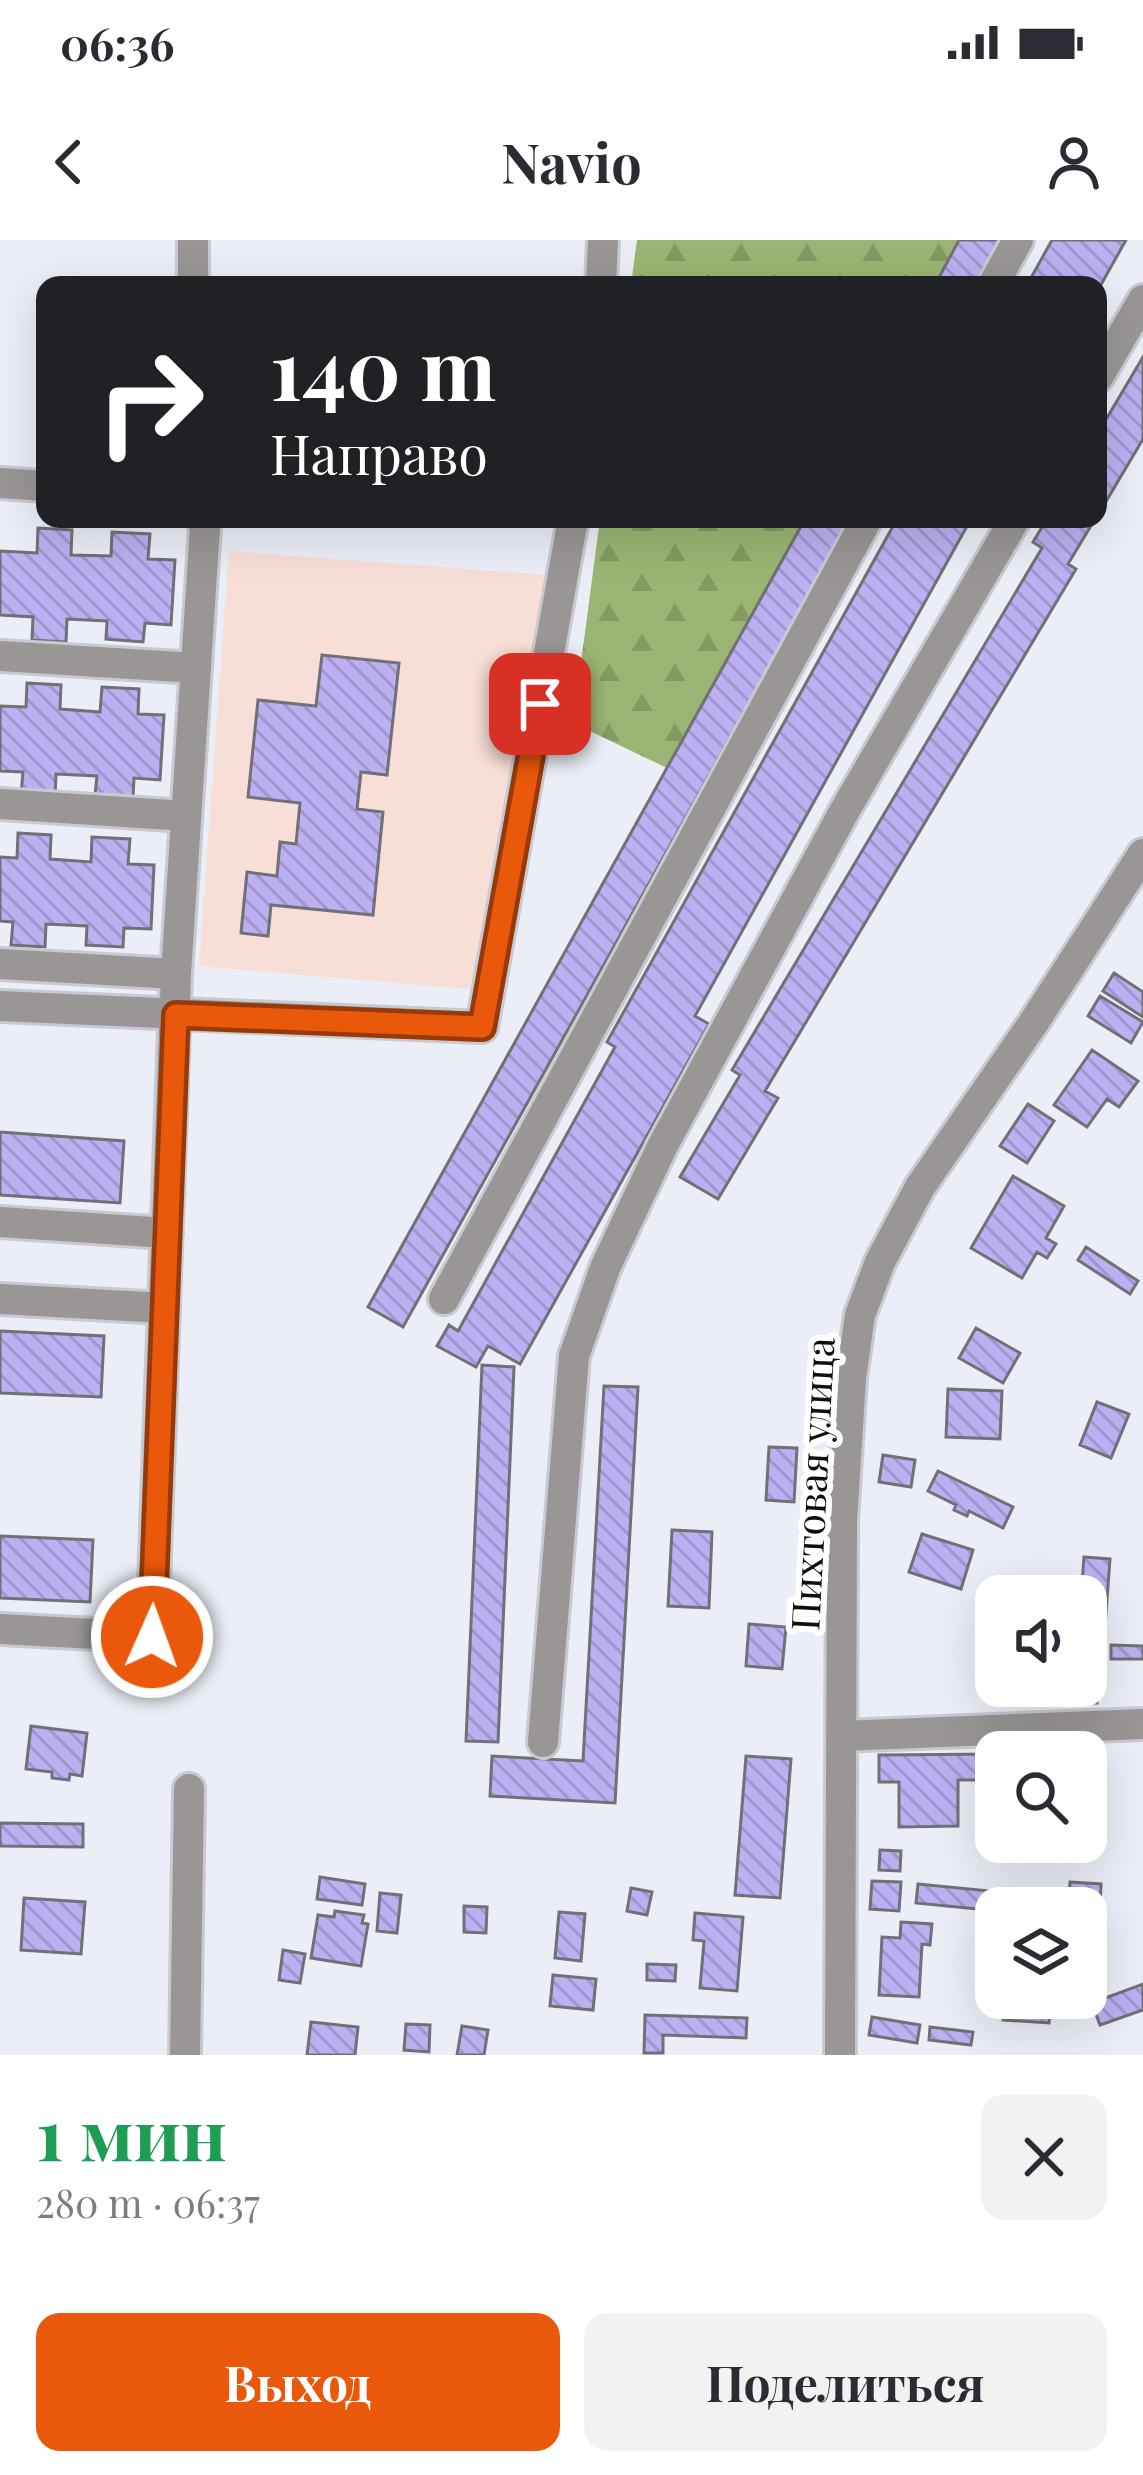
<!DOCTYPE html>
<html lang="ru">
<head>
<meta charset="utf-8">
<style>
  body { margin:0; font-family:"Playfair Display",serif; background:#f2f2f3; color:#2b2b33; height:100vh; display:flex; flex-direction:column; font-size:45px; white-space:nowrap }
  * { box-sizing:border-box; margin:0 }
  p { font-size:39px; color:#7c7c81 }
  .icon { flex:none; width:66px; height:66px; fill:none; stroke:currentColor; stroke-width:2; stroke-linecap:round; stroke-linejoin:round }
  .map { position:relative; height:1815px; overflow:hidden }
  .details { display:flex; flex-direction:column; background:#fff; flex:1 }
  .details>* { flex:none }
  .hud { position:absolute; left:36px; top:36px; width:1071px; height:252px; border-radius:24px; box-shadow:0 12px 48px #0002; background:#202124; color:#fff; overflow:hidden }
  .buttons { position:absolute; left:975px; top:1335px; display:grid; gap:24px }
  .buttons a { display:grid; place-items:center; width:132px; height:132px; border-radius:24px; background:#fff; box-shadow:0 12px 48px #0002; font-size:60px }
  .pin { position:absolute; display:grid; place-items:center; width:102px; height:102px; color:#fff; margin:-51px; border-radius:24px; box-shadow:0 6px 18px #0006 }
  .me { position:absolute; width:132px; margin:-66px; rotate:2deg; stroke-linejoin:round; filter:drop-shadow(0 0 9px #0008) }
  .turn { display:flex; align-items:center; gap:42px; height:252px; padding:0 36px; font-size:54px }
  .turn .icon { width:156px; height:156px; stroke-width:2.5 }
  .turn b { display:block; font-size:84px; line-height:102px }
  .round { display:grid; place-items:center; flex:none; width:126px; height:126px; border-radius:24px; background:#f2f2f3 }
  .summary { display:flex; align-items:center; justify-content:space-between; height:204px; padding:0 36px }
  h1 { font-size:72px; font-weight:700; line-height:90px; color:#1e9e55 }
  .cta { display:flex; gap:24px; margin-top:auto; padding:24px 36px }
  .cta a { flex:1; height:138px; border-radius:24px; background:#ea580c; color:#fff; font-size:48px; font-weight:700; line-height:138px; text-align:center }
  .cta a+a { background:#f2f2f3; color:#2b2b33 }
  .status { display:flex; justify-content:space-between; align-items:center; height:84px; padding:0 60px; background:#fff; direction:ltr }
  .status svg { height:33px; fill:currentColor }
  header { display:flex; justify-content:space-between; align-items:center; height:156px; padding:0 36px; background:#fff; font-size:54px; font-weight:700 }
  .map>svg:first-child { display:block }
  .education { fill:#f7ded6 }
  .forest { fill:url(#forest-firs) }
  .building { fill:url(#building-back-hatch); stroke:#717077; stroke-width:3 }
  .lines { fill:none; stroke-linecap:round; stroke-linejoin:round }
  .minor-casing { stroke:#c8cad1; stroke-width:36 }
  .minor { stroke:#9a9696; stroke-width:30 }
  .route-casing { stroke:#983908; stroke-width:30 }
  .route { stroke:#ea580c; stroke-width:21 }
  .labels { text-anchor:middle; dominant-baseline:central; stroke-width:12; stroke-linejoin:round; paint-order:stroke }
  .street-label { font-size:39px; fill:#0e0f11; stroke:#fff }
</style>
</head>
<body>
<div class="status"><b>06:36</b><svg viewBox="0 0 49 12"><path d="M0 12V9h3v3zM5 12V6h3v6zM10 12V3h3v9zM15 12V0h3v12zM26 1h20v11H26zM47 4h2v5h-2z"/></svg></div>
<header><svg class="icon" aria-label="back" viewBox="0 0 24 24"><path d="M15 5l-7 7 7 7"/></svg>Navio<svg class="icon" aria-label="person" viewBox="0 0 24 24"><circle cx="12" cy="8" r="4"/><path d="M4 21q1-7 8-7t8 7"/></svg></header>
<div class="map">
<svg width="1143" height="1815" viewBox="0 0 1143 1815">
  <defs>
    <pattern id="forest-firs" width="22" height="20" patternUnits="userSpaceOnUse" patternTransform="scale(3)"><rect width="22" height="20" fill="#9ab573"/><path d="M5 1l3.5 6h-7zM16 11l3.5 6h-7z" fill="#849a62"/></pattern>
    <pattern id="building-back-hatch" width="6" height="6" patternUnits="userSpaceOnUse" patternTransform="scale(3)"><rect width="6" height="6" fill="#bcb0f2"/><path d="M-1 5l2 2M0 0l6 6M5-1l2 2" fill="none" stroke="#a096ce"/></pattern>
  </defs>
  <rect width="100%" height="100%" fill="#ebeef6"/>
  <path class="education" d="M229 311 546 335 479 750 199 726Z"/>
  <path class="forest" d="M637 0H959L935 45H631Z
    M600 279H805L667 528 573 483Z"/>
  <path class="building" d="M959 0H1006L981 45H935Z
    M1052 0H1126L1098 50V45H1027Z
    M1143 117V199L1098 275V193Z
    M805 279H851L403 1087 368 1067Z
    M897 279H971L695 776 709 784 520 1124 488 1106 476 1127 437 1106 449 1085 458 1091 615 807 607 802Z
    M1047 279H1095L1068 324 1076 329 765 851 778 858 718 959 680 937 740 835 732 830 1042 308 1033 302Z
    M38 288 72 290 71 315 111 316 112 292 150 294 148 319 175 320 171 385 145 383 143 402 106 399 107 381 67 379 66 402 32 400 33 377 0 375V311L37 313Z
    M322 415 399 423 387 535 361 532 357 569 383 572 373 675 271 665 268 696 241 693 247 632 277 636 280 602 296 604 300 563 248 557 258 460 316 466Z
    M27 443 61 445 60 469 100 472 102 447 139 449 138 474 164 475 160 540 134 538 133 557 95 555 97 536 56 534 55 557 21 555 23 532 0 531V466L26 467Z
    M18 593 51 595 50 619 91 622 92 597 130 599 128 624 154 625 151 689 124 688 123 707 86 705 87 686 46 684 45 707 11 705 13 682 0 681V617L17 618Z
    M1114 733 1143 752V777L1103 751Z
    M1100 756 1143 782 1131 803 1088 776Z
    M1092 810 1138 841 1119 867 1107 859 1087 887 1054 865Z
    M1028 864 1054 881 1027 923 1000 906Z
    M0 892 124 901 120 963 0 955Z
    M1013 936 1064 966 1046 998 1056 1004 1047 1018 1037 1012 1022 1038 971 1008Z
    M1086 1007 1138 1041 1130 1054 1078 1020Z
    M976 1088 1020 1113 1003 1143 959 1118Z
    M0 1091 104 1096 101 1157 0 1153Z
    M482 1125 514 1127 498 1502 466 1501Z
    M604 1146 638 1147 615 1563 490 1556 492 1516 583 1521Z
    M948 1149 1002 1151 1000 1199 946 1197Z
    M1097 1162 1129 1174 1111 1218 1080 1205Z
    M769 1207 797 1208 794 1262 766 1260Z
    M883 1215 915 1220 911 1247 879 1242Z
    M938 1231 1013 1267 1003 1288 969 1271 967 1276 954 1270 956 1265 928 1251Z
    M672 1290 712 1292 709 1368 668 1366Z
    M922 1294 973 1310 961 1349 909 1332Z
    M0 1296 93 1300 90 1362 0 1358Z
    M1084 1317 1110 1319 1105 1387 1086 1386V1356H1081Z
    M749 1384 786 1387 782 1429 746 1426Z
    M1111 1405 1143 1406V1419H1111Z
    M1086 1421H1097V1463H1076L1077 1446H1086Z
    M31 1486 87 1493 82 1536 70 1534 69 1540 52 1538V1532L26 1529Z
    M996 1514V1540H958V1586L899 1587V1542H879V1515Z
    M746 1516 791 1519 780 1658 735 1655Z
    M1086 1581 1093 1582 1091 1617 1073 1616V1602H1086Z
    M0 1583 83 1584V1607L0 1606Z
    M1040 1602H1065L1064 1619 1039 1617Z
    M880 1610 901 1611 900 1631 879 1630Z
    M320 1637 365 1644 362 1665 317 1659Z
    M872 1641 901 1642 899 1671 870 1669Z
    M1070 1642 1101 1644 1100 1669 1068 1667Z
    M918 1644 990 1651 988 1670 916 1663Z
    M631 1648 652 1652 647 1675 627 1671Z
    M380 1653 401 1655 397 1693 377 1691Z
    M24 1658 85 1662 81 1714 21 1710Z
    M464 1666 487 1667 486 1693 464 1692Z
    M335 1671 364 1675 362 1683 368 1684 361 1726 311 1718 318 1675 334 1677Z
    M559 1672 585 1674 581 1721 555 1718Z
    M695 1673 743 1677 737 1751 700 1748 704 1701 693 1700Z
    M901 1682 932 1684 930 1705 922 1704 919 1757 879 1755 882 1697 900 1698Z
    M283 1710 305 1714 300 1743 279 1740Z
    M647 1724 676 1725 675 1741 647 1740Z
    M553 1735 596 1739 593 1770 550 1766Z
    M1143 1744V1770L1100 1785 1092 1763Z
    M1004 1758H1051L1049 1783 1003 1780Z
    M645 1775 747 1778 746 1798 663 1795V1813H644Z
    M872 1777 920 1785 917 1803 869 1795Z
    M311 1782 358 1787 355 1815H307Z
    M406 1784 430 1785 429 1812 404 1810Z
    M462 1786 488 1790 484 1815H457Z
    M930 1787 973 1792 971 1805 929 1800Z"/>
  <g class="lines">
    <defs>
      <path id="minor" d="M193 0V45
        M601 45 603 0
        M993 45 1018 0
        M1098 137 1143 60
        M0 243 45 246
        M0 416 196 428
        M0 564 186 576
        M0 724 176 734
        M0 766 482 787 573 279
        M0 982 167 993
        M0 1059 164 1068
        M444 1059 867 279
        M0 1389 152 1397 176 734 205 287 201 279
        M841 1496 1143 1484
        M543 1502 574 1116 605 1028 662 907 845 570 1015 279
        M185 1815 189 1549
        M840 1815 842 1281 851 1138 860 1075 880 1022 920 947 1034 782 1143 614"/>
    </defs>
    <use href="#minor" class="minor-casing"/>
    <use href="#minor" class="minor"/>
  </g>
  <g class="lines">
    <defs>
      <path id="route" d="M152 1397 176 775 482 787 540 464"/>
    </defs>
    <use href="#route" class="route-casing"/>
    <use href="#route" class="route"/>
  </g>
  <g class="labels">
    <g class="street-label">
      <text transform="translate(811 1244) rotate(-87)">Пихтовая улица</text>
    </g>
  </g>
</svg>
<div class="buttons">
<a><svg class="icon" aria-label="sound" viewBox="0 0 24 24"><path d="M4 9h4l5-4v14l-5-4H4zM17 9q2 3 0 6"/></svg></a>
<a><svg class="icon" aria-label="search" viewBox="0 0 24 24"><circle cx="10" cy="10" r="6"/><path d="M15 15l6 6"/></svg></a>
<a><svg class="icon" aria-label="layers" viewBox="0 0 24 24"><path d="M12 4l9 5-9 5-9-5zM3 14l9 5 9-5"/></svg></a>
</div>
<div class="pin" style="left:540px;top:464px;background:#d93025"><svg class="icon" aria-label="arrive" viewBox="0 0 24 24"><path d="M6 21V4h12l-3 4 3 4H6"/></svg></div>
<svg class="me" style="left:152px;top:1397px" viewBox="-20 -20 40 40"><circle r="17" fill="#ea580c" stroke="#fff" stroke-width="3"/><path d="M0-11L8 9 0 5-8 9z" fill="#fff"/></svg>
<div class="hud">
<div class="turn"><svg class="icon" aria-label="right" viewBox="0 0 24 24"><path d="M7 20v-9h11M14 6l5 5-5 5"/></svg><div><b>140 m</b>Направо</div></div>
</div>
</div>
<section class="details">
<div class="summary"><div><h1>1 мин</h1><p>280 m · 06:37</p></div><a class="round"><svg class="icon" aria-label="close" viewBox="0 0 24 24"><path d="M6 6l12 12M18 6L6 18"/></svg></a></div>
<div class="cta"><a>Выход</a><a>Поделиться</a></div>
</section>
</body>
</html>
